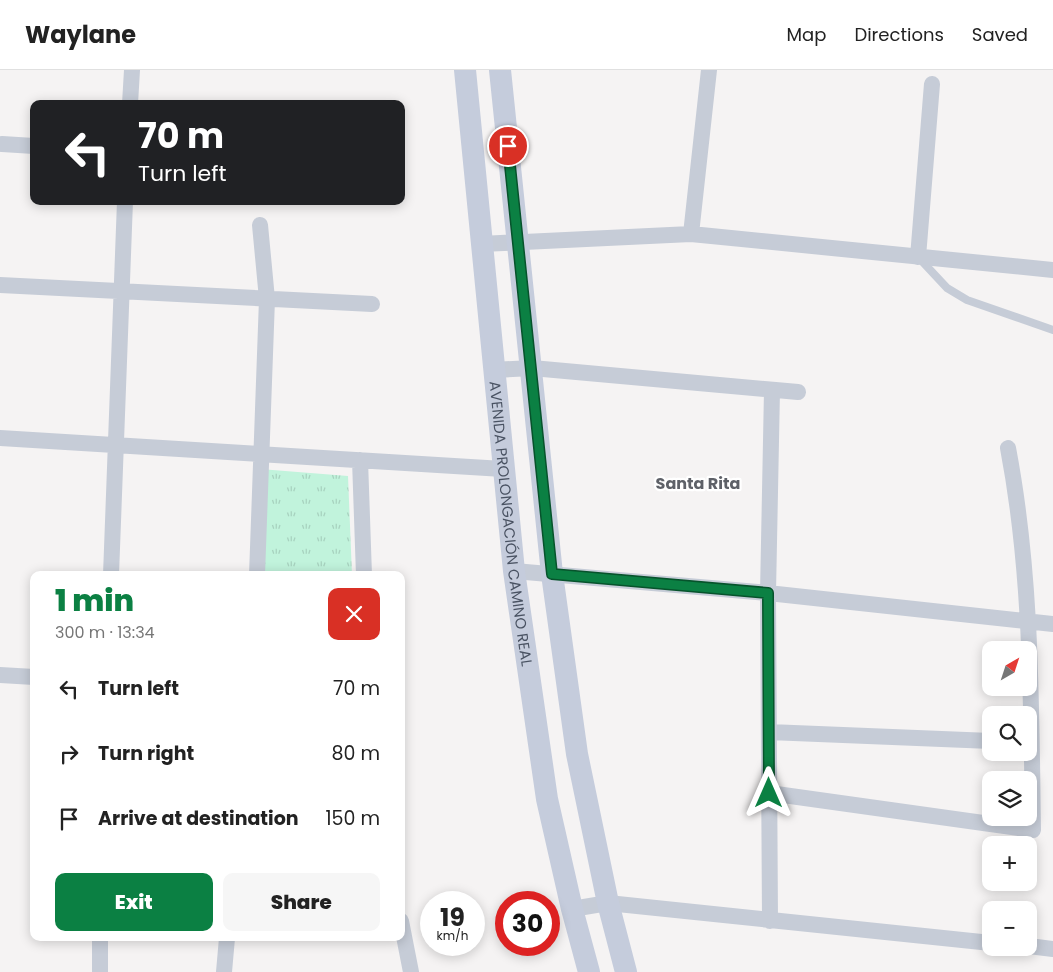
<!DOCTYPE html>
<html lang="en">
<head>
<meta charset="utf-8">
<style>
  body { margin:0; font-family:Poppins,sans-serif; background:#f6f6f6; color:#222; height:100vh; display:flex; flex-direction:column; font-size:19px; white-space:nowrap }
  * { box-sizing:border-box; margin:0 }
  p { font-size:16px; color:#767676 }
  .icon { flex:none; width:28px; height:28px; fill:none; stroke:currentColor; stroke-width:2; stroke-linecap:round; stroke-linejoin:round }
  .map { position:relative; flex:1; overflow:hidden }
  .details { position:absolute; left:30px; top:501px; width:375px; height:370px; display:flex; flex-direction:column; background:#fff; border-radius:10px; box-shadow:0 2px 12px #0003 }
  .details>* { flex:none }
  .guide { position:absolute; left:30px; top:30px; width:375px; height:105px; border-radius:10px; box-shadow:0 2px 12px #0003; background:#202124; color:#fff; overflow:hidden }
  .needle { width:32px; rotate:39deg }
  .controls { position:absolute; left:982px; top:571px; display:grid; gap:10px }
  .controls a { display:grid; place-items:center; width:55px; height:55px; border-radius:10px; background:#fff; box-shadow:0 2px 12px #0003; font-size:25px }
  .speed { position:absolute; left:420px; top:821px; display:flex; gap:10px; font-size:25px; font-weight:700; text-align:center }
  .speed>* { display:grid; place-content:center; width:65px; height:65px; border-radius:50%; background:#fff; box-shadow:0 2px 12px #0003; line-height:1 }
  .speed small { font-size:12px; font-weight:400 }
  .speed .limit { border:8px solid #d22; background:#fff; color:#111 }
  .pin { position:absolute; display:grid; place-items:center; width:42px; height:42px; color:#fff; margin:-21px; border:2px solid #fff; border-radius:50%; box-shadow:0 1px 5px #0007 }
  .me { position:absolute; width:55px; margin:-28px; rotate:0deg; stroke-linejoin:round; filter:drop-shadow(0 0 4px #0008) }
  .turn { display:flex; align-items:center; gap:18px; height:105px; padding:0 25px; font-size:22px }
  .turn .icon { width:65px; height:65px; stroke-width:2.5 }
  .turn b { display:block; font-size:35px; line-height:42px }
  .round { display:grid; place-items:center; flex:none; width:52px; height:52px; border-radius:10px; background:#f6f6f6 }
  .summary { display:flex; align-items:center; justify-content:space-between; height:85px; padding:0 25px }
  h1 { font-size:30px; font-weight:800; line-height:38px; color:#0b8043 }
  .cta { display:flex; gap:10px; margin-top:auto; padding:10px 25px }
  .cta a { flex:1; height:58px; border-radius:10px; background:#0b8043; color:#fff; font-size:20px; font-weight:800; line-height:58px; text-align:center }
  .cta a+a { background:#f6f6f6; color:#222 }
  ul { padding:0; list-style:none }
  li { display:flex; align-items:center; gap:15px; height:65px; padding:0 25px }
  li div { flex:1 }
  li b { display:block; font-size:19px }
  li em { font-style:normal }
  header { display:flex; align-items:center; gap:30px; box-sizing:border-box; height:70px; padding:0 25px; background:#fff; border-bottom:1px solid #e0e0e0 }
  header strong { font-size:24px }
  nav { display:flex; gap:28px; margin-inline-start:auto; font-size:18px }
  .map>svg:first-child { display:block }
  .grass { fill:url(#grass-tufts) }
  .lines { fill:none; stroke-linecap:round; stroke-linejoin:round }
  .service { stroke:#c6ccd7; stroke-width:8 }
  .minor { stroke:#c6ccd7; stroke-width:16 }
  .secondary { stroke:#c5ccdc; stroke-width:22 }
  .route-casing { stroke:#07532c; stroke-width:12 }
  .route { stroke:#0b8043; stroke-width:9 }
  .labels { text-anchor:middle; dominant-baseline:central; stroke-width:4.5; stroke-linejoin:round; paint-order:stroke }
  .street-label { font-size:15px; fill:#495262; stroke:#fff }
  .neighbourhood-label { font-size:16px; font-weight:bold; fill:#5e6168; stroke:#fff }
</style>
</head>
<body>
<header>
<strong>Waylane</strong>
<nav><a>Map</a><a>Directions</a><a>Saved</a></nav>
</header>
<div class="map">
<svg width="1053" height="902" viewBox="0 0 1053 902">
  <defs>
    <pattern id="grass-tufts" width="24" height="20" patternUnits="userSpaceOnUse" patternTransform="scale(1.25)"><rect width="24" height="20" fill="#c1f3dc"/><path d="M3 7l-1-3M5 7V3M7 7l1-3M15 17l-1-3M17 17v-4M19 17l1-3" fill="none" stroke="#a7d2bf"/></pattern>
  </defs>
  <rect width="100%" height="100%" fill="#f5f3f3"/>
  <path class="grass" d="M260 399 348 406 352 505H260Z"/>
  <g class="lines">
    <path class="service" d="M919 188 947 218 967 230 1053 260"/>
    <path class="minor" d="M130 34 132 0
      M2 74 34 76
      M691 164 709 0
      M481 174 691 164 1053 200
      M918 187 932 14
      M0 215 372 234
      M493 300 532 298 798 322
      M0 368 503 399
      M360 390 364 505
      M514 501 768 523 1053 554
      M111 505 125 131
      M257 505 267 229 260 155
      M0 605 34 607
      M769 662 991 671
      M769 723 1033 760C1031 632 1032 504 1008 378
      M572 839 608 833 991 873
      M401 851 411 902
      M770 851 768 523 772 320
      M1029 876 1053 879
      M100 902V868
      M224 902 227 868"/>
    <g class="secondary">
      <path id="s1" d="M465 0 514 501 547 729 572 839 589 902"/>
      <path d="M500 0 552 504 577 684 608 833 626 902"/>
    </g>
  </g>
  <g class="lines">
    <defs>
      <path id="route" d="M508 76 552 504 768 523 769 723"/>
    </defs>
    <use href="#route" class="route-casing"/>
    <use href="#route" class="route"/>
  </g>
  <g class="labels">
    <g class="street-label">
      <text stroke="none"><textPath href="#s1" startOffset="456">AVENIDA PROLONGACIÓN CAMINO REAL</textPath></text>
    </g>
    <g class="neighbourhood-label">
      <text x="698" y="413">Santa Rita</text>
    </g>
  </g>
</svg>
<div class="controls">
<a><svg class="needle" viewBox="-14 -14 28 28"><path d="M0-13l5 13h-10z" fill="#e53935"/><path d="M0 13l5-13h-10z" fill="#767676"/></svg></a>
<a><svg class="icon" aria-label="search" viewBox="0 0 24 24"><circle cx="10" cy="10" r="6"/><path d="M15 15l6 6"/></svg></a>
<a><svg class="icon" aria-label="layers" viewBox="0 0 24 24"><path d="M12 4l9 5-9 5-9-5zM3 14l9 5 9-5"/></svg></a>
<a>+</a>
<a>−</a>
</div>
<div class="speed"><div>19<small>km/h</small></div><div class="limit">30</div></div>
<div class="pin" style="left:508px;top:76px;background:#d93025"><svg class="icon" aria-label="arrive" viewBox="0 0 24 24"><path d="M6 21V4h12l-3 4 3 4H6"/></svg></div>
<svg class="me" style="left:769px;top:723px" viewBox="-20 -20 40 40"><path d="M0-17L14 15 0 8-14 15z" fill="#0b8043" stroke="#fff" stroke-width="4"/></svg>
<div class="guide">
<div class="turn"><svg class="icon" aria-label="left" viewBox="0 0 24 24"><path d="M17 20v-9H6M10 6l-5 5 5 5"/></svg><div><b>70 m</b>Turn left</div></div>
</div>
<section class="details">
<div class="summary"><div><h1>1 min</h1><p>300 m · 13:34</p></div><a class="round" style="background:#d93025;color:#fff"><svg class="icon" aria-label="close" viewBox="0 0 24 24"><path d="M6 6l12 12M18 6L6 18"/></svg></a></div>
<ul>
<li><svg class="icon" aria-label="left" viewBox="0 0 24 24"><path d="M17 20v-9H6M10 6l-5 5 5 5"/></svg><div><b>Turn left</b></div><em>70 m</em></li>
<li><svg class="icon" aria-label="right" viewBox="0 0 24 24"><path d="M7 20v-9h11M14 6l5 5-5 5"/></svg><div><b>Turn right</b></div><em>80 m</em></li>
<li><svg class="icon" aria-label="arrive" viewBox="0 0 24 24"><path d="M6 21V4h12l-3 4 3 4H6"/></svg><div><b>Arrive at destination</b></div><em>150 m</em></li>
</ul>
<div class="cta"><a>Exit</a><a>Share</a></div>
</section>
</div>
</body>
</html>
